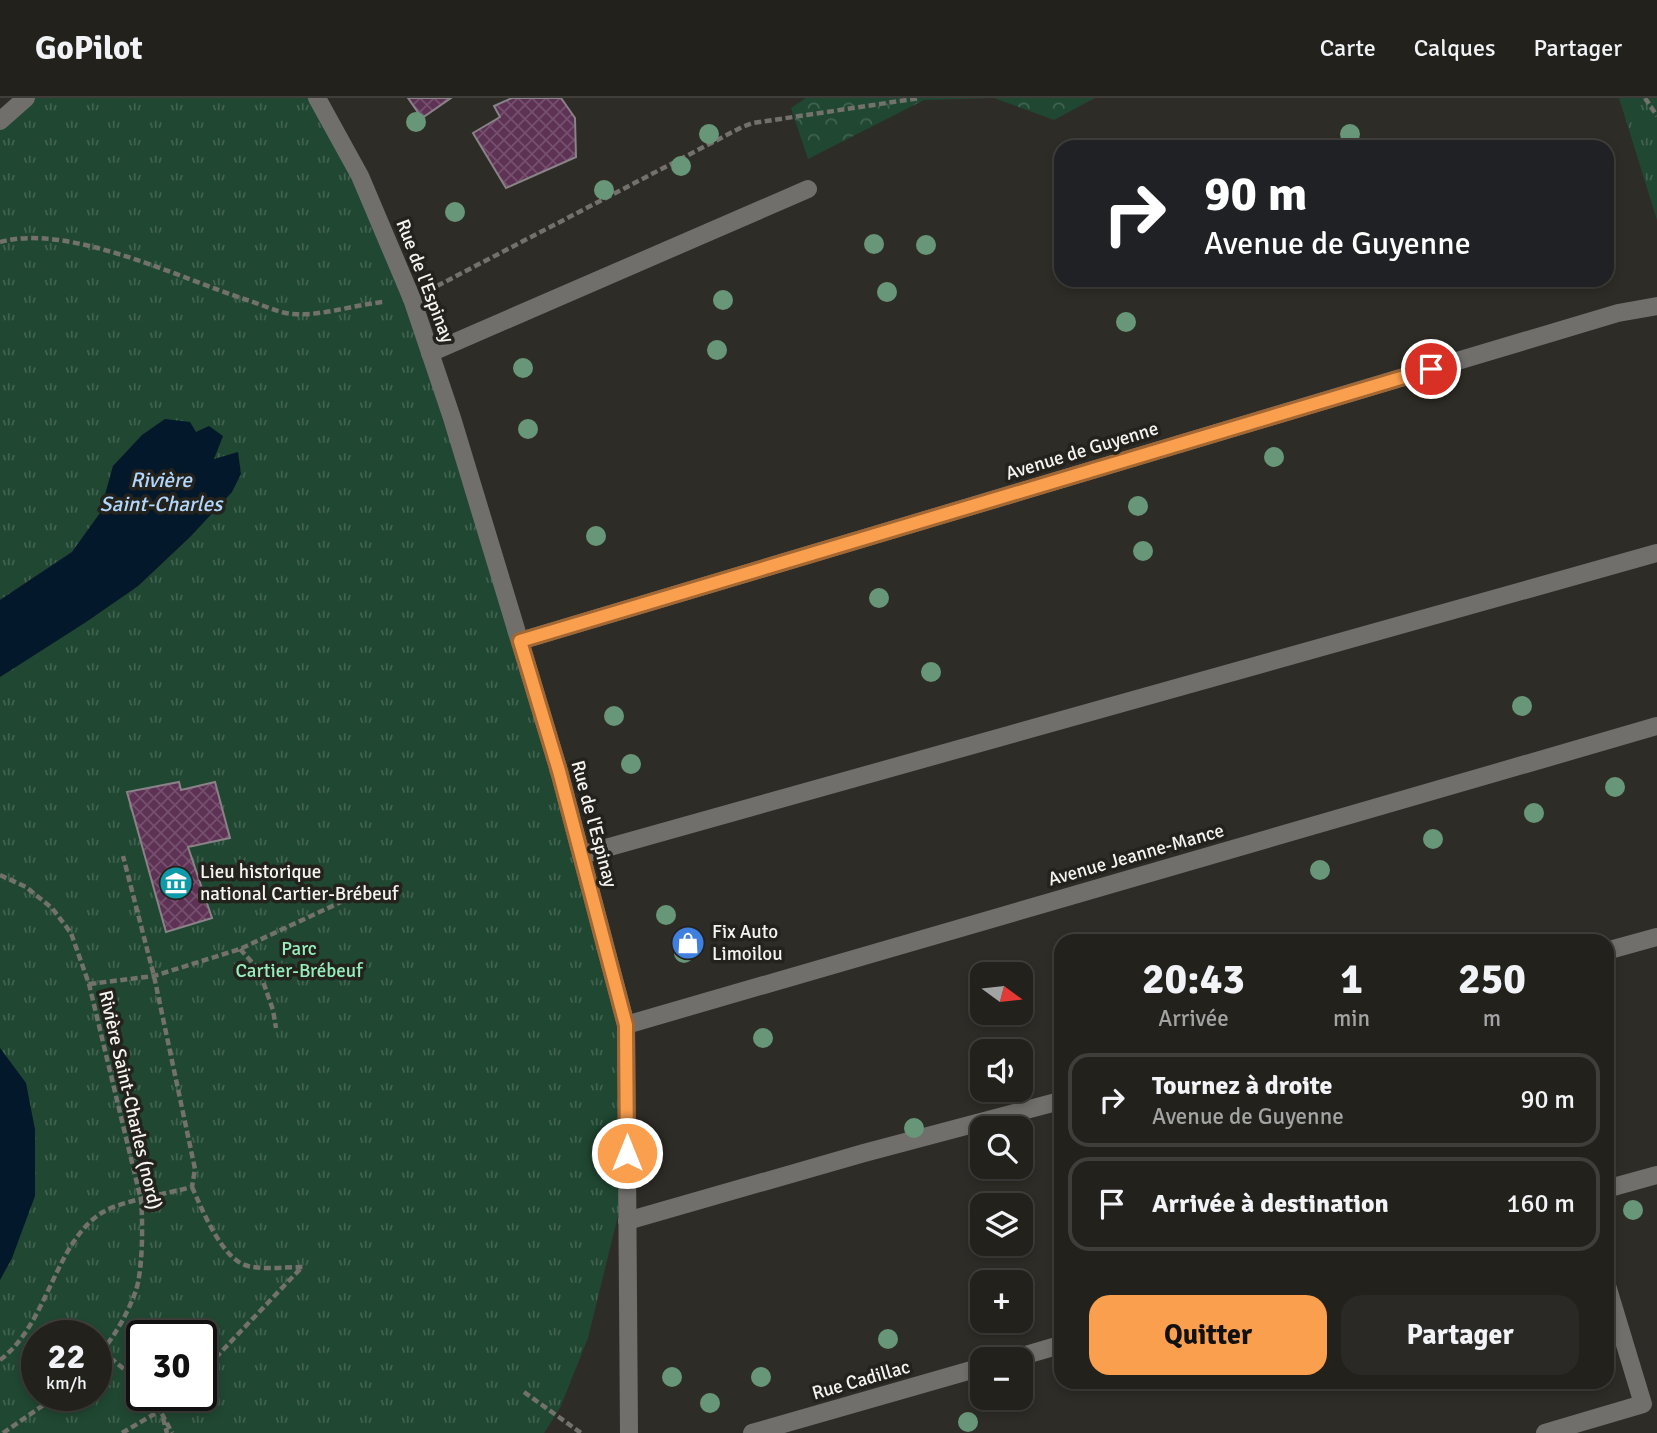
<!DOCTYPE html>
<html lang="fr">
<head>
<meta charset="utf-8">
<style>
  body { margin:0; font-family:Signika,sans-serif; background:#2a2925; color:#f1f3f6; height:100vh; display:flex; flex-direction:column; font-size:26px; white-space:nowrap }
  * { box-sizing:border-box; margin:0 }
  p { font-size:23px; color:#a2a3a3 }
  .icon { flex:none; width:38px; height:38px; fill:none; stroke:currentColor; stroke-width:2; stroke-linecap:round; stroke-linejoin:round }
  .map { position:relative; flex:1; overflow:hidden }
  .sheet { position:absolute; left:1054px; top:836px; width:560px; height:455px; display:flex; flex-direction:column; background:#22211c; border-radius:21px; box-shadow:0 4px 10px #0003,0 0 0 2px #3f3e3b }
  .sheet>* { flex:none }
  .top-card { position:absolute; left:1054px; top:42px; width:560px; height:147px; border-radius:21px; box-shadow:0 4px 10px #0003,0 0 0 2px #3f3e3b; background:#202124; color:#fff; overflow:hidden }
  .needle { width:46px; rotate:105deg }
  .buttons { position:absolute; left:970px; top:864px; display:grid; gap:14px }
  .buttons a { display:grid; place-items:center; width:63px; height:63px; border-radius:14px; background:#22211c; box-shadow:0 4px 10px #0003,0 0 0 2px #3f3e3b; font-size:35px }
  .speed { position:absolute; left:21px; top:1222px; display:flex; gap:14px; font-size:35px; font-weight:700; text-align:center }
  .speed>* { display:grid; place-content:center; width:91px; height:91px; border-radius:50%; background:#22211c; box-shadow:0 4px 10px #0003,0 0 0 2px #3f3e3b; line-height:1 }
  .speed small { font-size:18px; font-weight:400 }
  .speed .limit { border:4px solid #111; border-radius:10px; background:#fff; color:#111 }
  .pin { position:absolute; display:grid; place-items:center; width:60px; height:60px; color:#fff; margin:-30px; border:4px solid #fff; border-radius:50%; box-shadow:0 2px 7px #0007 }
  .me { position:absolute; width:77px; margin:-38px; rotate:0deg; stroke-linejoin:round; filter:drop-shadow(0 0 5px #0008) }
  .turn { display:flex; align-items:center; gap:24px; height:147px; padding:0 35px; font-size:32px }
  .turn .icon { width:91px; height:91px; stroke-width:2.5 }
  .turn b { display:block; font-size:49px; line-height:60px }
  .eta { display:flex; justify-content:space-evenly; align-items:center; height:119px; text-align:center }
  .eta b { font-size:42px; font-weight:700; line-height:49px }
  .primary-button { display:flex; gap:14px; margin-top:auto; padding:14px 35px }
  .primary-button a { flex:1; height:80px; border-radius:21px; background:#fa9f4e; color:#111; font-size:28px; font-weight:700; line-height:80px; text-align:center }
  .primary-button a+a { background:#2a2925; color:#f1f3f6 }
  ul { padding:0; list-style:none }
  li { display:flex; align-items:center; gap:21px; height:94px; margin:0 14px 10px; padding:0 21px; border:4px solid #3f3e3b; border-radius:21px }
  li div { flex:1 }
  li b { display:block; font-size:26px }
  li em { font-style:normal }
  header { display:flex; align-items:center; gap:42px; box-sizing:border-box; height:98px; padding:0 35px; background:#22211c; border-bottom:2px solid #3f3e3b }
  header strong { font-size:33px }
  nav { display:flex; gap:38px; margin-inline-start:auto; font-size:24px }
  .map>svg:first-child { display:block }
  .forest { fill:url(#forest-crowns) }
  .park { fill:url(#park-tufts); fill-rule:evenodd }
  .water { fill:#03182b }
  .building { fill:url(#building-cross-hatch); stroke:#898287; stroke-width:2 }
  .lines { fill:none; stroke-linecap:round; stroke-linejoin:round }
  .path { stroke:#73716c; stroke-width:4.5; stroke-dasharray:7 3.5; stroke-linecap:butt }
  .lane { stroke:#716f6c; stroke-width:18 }
  .street { stroke:#716f6c; stroke-width:18 }
  .tree { fill:#679778 }
  .route-casing { stroke:#a26733; stroke-width:18 }
  .route { stroke:#fa9f4e; stroke-width:12 }
  .labels { text-anchor:middle; dominant-baseline:central; stroke-width:7; stroke-linejoin:round; paint-order:stroke }
  .street-label { font-size:19px; fill:#f6f4f1; stroke:#24221c }
  .poi-label { font-size:19px; fill:#f6f4f1; stroke:#24221c; text-anchor:start }
  .park-label { font-size:19px; fill:#96eebc; stroke:#24221c }
  .water-label { font-size:21px; font-style:italic; fill:#b1d7fd; stroke:#24221c }
</style>
</head>
<body>
<header>
<strong>GoPilot</strong>
<nav><a>Carte</a><a>Calques</a><a>Partager</a></nav>
</header>
<div class="map">
<svg width="1657" height="1335" viewBox="0 0 1657 1335">
  <defs>
    <pattern id="forest-crowns" width="20" height="18" patternUnits="userSpaceOnUse" patternTransform="scale(1.75)"><rect width="20" height="18" fill="#204732"/><path d="M2 6a3 3 0 1 1 6 0M12 15a3 3 0 1 1 6 0" fill="none" stroke="#416250"/></pattern>
    <pattern id="park-tufts" width="24" height="20" patternUnits="userSpaceOnUse" patternTransform="scale(1.75)"><rect width="24" height="20" fill="#204732"/><path d="M3 7l-1-3M5 7V3M7 7l1-3M15 17l-1-3M17 17v-4M19 17l1-3" fill="none" stroke="#416250"/></pattern>
    <pattern id="building-cross-hatch" width="8" height="8" patternUnits="userSpaceOnUse" patternTransform="scale(1.75)"><rect width="8" height="8" fill="#5e3255"/><path d="M0 0l8 8M0 8l8-8" fill="none" stroke="#76506e"/></pattern>
  </defs>
  <rect width="100%" height="100%" fill="#2e2c26"/>
  <path class="forest" d="M806 0H1095L1054 22 994 0 924 2 808 61 791 10Z"/>
  <path class="park" d="M26 0H317L412 201 626 927 627 1081 588 1240 560 1310 544 1335H0V1182L12 1160 35 1032 26 986 0 950V579L86 524 138 488 191 438 238 355 214 362 195 335 113 368 100 415 72 454 0 502V23ZM37 1237H96V1297H37ZM142 1237H201V1297H142Z
    M1619 0H1657V122Z"/>
  <path class="water" d="M165 321 190 324 196 334 209 328 223 338 214 361 238 354 241 376 232 394 191 438 138 488 86 524 0 579V502L72 454 100 415 113 368 142 337Z
    M0 950 26 985 35 1032V1098L12 1160 0 1182Z"/>
  <path class="building" d="M408 0H451L422 20Z
    M512 0H561L575 20 576 59 506 90 473 35 500 19 494 8Z
    M179 684 181 692 215 684 230 740 188 749 212 820 166 834 127 694Z"/>
  <g class="lines">
    <path class="path" d="M1645 0 1657 18
      M0 144C69 125 179 180 247 202 261 206 278 215 293 216 323 218 353 207 383 204
      M437 188 742 29 753 25 920 0
      M0 777 26 789 52 810 71 835 89 886 141 1102C143 1124 143 1175 135 1195 126 1219 113 1241 96 1260
      M240 851 259 872 273 912 276 930
      M89 886 154 878 240 851 341 804
      M192 1089C202 1111 222 1162 248 1168 265 1172 285 1169 303 1169
      M102 1253 142 1286
      M0 1262C49 1225 54 1144 103 1114 121 1103 170 1095 192 1089L195 1071 154 878 123 758
      M201 1275 302 1169
      M524 1294 581 1335
      M152 1297 172 1335
      M163 1320 167 1335
      M3 1335 58 1297
      M122 1335 161 1312 177 1297"/>
    <path class="lane" d="M430 255 808 91
      M581 757 1657 455
      M1606 853 1657 839
      M627 1123 864 1055 1060 1003
      M1545 1335 1643 1306 1606 1184"/>
    <path class="street" d="M317 0 360 78 412 201 452 320 559 673 626 927 629 1335
      M0 23 26 0
      M520 543 1618 215 1657 208
      M626 927 1657 628
      M1606 1091 1657 1077
      M1009 1262 1060 1247
      M752 1335 982 1269"/>
  </g>
  <g class="tree">
    <circle cx="416" cy="24" r="10"/>
    <circle cx="709" cy="36" r="10"/>
    <circle cx="1350" cy="36" r="10"/>
    <circle cx="681" cy="68" r="10"/>
    <circle cx="604" cy="92" r="10"/>
    <circle cx="455" cy="114" r="10"/>
    <circle cx="874" cy="146" r="10"/>
    <circle cx="926" cy="147" r="10"/>
    <circle cx="887" cy="194" r="10"/>
    <circle cx="723" cy="202" r="10"/>
    <circle cx="1126" cy="224" r="10"/>
    <circle cx="717" cy="252" r="10"/>
    <circle cx="523" cy="270" r="10"/>
    <circle cx="528" cy="331" r="10"/>
    <circle cx="1274" cy="359" r="10"/>
    <circle cx="1138" cy="408" r="10"/>
    <circle cx="596" cy="438" r="10"/>
    <circle cx="1143" cy="453" r="10"/>
    <circle cx="879" cy="500" r="10"/>
    <circle cx="931" cy="574" r="10"/>
    <circle cx="1522" cy="608" r="10"/>
    <circle cx="614" cy="618" r="10"/>
    <circle cx="631" cy="666" r="10"/>
    <circle cx="1615" cy="689" r="10"/>
    <circle cx="1534" cy="715" r="10"/>
    <circle cx="1433" cy="741" r="10"/>
    <circle cx="1320" cy="772" r="10"/>
    <circle cx="666" cy="817" r="10"/>
    <circle cx="684" cy="855" r="10"/>
    <circle cx="763" cy="940" r="10"/>
    <circle cx="914" cy="1030" r="10"/>
    <circle cx="1633" cy="1112" r="10"/>
    <circle cx="888" cy="1241" r="10"/>
    <circle cx="672" cy="1279" r="10"/>
    <circle cx="761" cy="1279" r="10"/>
    <circle cx="710" cy="1305" r="10"/>
    <circle cx="968" cy="1324" r="10"/>
  </g>
  <g class="lines">
    <defs>
      <path id="route" d="M627 1055 626 927 559 673 520 543 1431 271"/>
    </defs>
    <use href="#route" class="route-casing"/>
    <use href="#route" class="route"/>
  </g>
  <defs>
    <symbol id="museum-disc" viewBox="-11 -11 22 22"><circle r="9.5" fill="#0f9aa8" stroke="#24221c"/><path d="M0-6L6-3V-2H-6V-3ZM-5-1h2V3h-2ZM-1-1h2V3h-2ZM3-1h2V3H3ZM-6 4H6V6H-6Z" fill="#fff"/></symbol>
    <symbol id="shop-disc" viewBox="-11 -11 22 22"><circle r="9.5" fill="#3f7fe0" stroke="#24221c"/><path d="M-5-2.5h2.3a2.7 3.5 0 0 1 5.4 0H5L5.5 6h-11ZM-1.5-2.5h3a1.5 2.3 0 0 0-3 0Z" fill="#fff"/></symbol>
  </defs>
  <g fill-rule="evenodd">
    <use href="#museum-disc" x="157" y="766" width="38" height="38"/>
    <use href="#shop-disc" x="669" y="826" width="38" height="38"/>
  </g>
  <g class="labels">
    <g class="street-label">
      <text transform="translate(425 183) rotate(69)">Rue de l'Espinay</text>
      <text transform="translate(1082 353) rotate(-17)">Avenue de Guyenne</text>
      <text transform="translate(594 726) rotate(75)">Rue de l'Espinay</text>
      <text transform="translate(1136 757) rotate(-16)">Avenue Jeanne-Mance</text>
      <text transform="translate(130 1002) rotate(77)">Rivière Saint-Charles (nord)</text>
      <text transform="translate(861 1282) rotate(-16)">Rue Cadillac</text>
    </g>
    <g class="poi-label">
      <text x="200" y="774">Lieu historique<tspan x="200" dy="22">national Cartier-Brébeuf</tspan></text>
      <text x="712" y="834">Fix Auto<tspan x="712" dy="22">Limoilou</tspan></text>
    </g>
    <g class="park-label">
      <text x="299" y="851">Parc<tspan x="299" dy="22">Cartier-Brébeuf</tspan></text>
    </g>
    <g class="water-label">
      <text x="161" y="382">Rivière<tspan x="161" dy="24">Saint-Charles</tspan></text>
    </g>
  </g>
</svg>
<div class="buttons">
<a><svg class="needle" viewBox="-14 -14 28 28"><path d="M0-13l5 13h-10z" fill="#e53935"/><path d="M0 13l5-13h-10z" fill="#a2a3a3"/></svg></a>
<a><svg class="icon" aria-label="sound" viewBox="0 0 24 24"><path d="M4 9h4l5-4v14l-5-4H4zM17 9q2 3 0 6"/></svg></a>
<a><svg class="icon" aria-label="search" viewBox="0 0 24 24"><circle cx="10" cy="10" r="6"/><path d="M15 15l6 6"/></svg></a>
<a><svg class="icon" aria-label="layers" viewBox="0 0 24 24"><path d="M12 4l9 5-9 5-9-5zM3 14l9 5 9-5"/></svg></a>
<a>+</a>
<a>−</a>
</div>
<div class="speed"><div>22<small>km/h</small></div><div class="limit">30</div></div>
<div class="pin" style="left:1431px;top:271px;background:#d93025"><svg class="icon" aria-label="arrive" viewBox="0 0 24 24"><path d="M6 21V4h12l-3 4 3 4H6"/></svg></div>
<svg class="me" style="left:627px;top:1055px" viewBox="-20 -20 40 40"><circle r="17" fill="#fa9f4e" stroke="#fff" stroke-width="3"/><path d="M0-11L8 9 0 5-8 9z" fill="#fff"/></svg>
<div class="top-card">
<div class="turn"><svg class="icon" aria-label="right" viewBox="0 0 24 24"><path d="M7 20v-9h11M14 6l5 5-5 5"/></svg><div><b>90 m</b>Avenue de Guyenne</div></div>
</div>
<section class="sheet">
<div class="eta">
<div><b>20:43</b><p>Arrivée</p></div>
<div><b>1</b><p>min</p></div>
<div><b>250</b><p>m</p></div>
</div>
<ul>
<li><svg class="icon" aria-label="right" viewBox="0 0 24 24"><path d="M7 20v-9h11M14 6l5 5-5 5"/></svg><div><b>Tournez à droite</b><p>Avenue de Guyenne</p></div><em>90 m</em></li>
<li><svg class="icon" aria-label="arrive" viewBox="0 0 24 24"><path d="M6 21V4h12l-3 4 3 4H6"/></svg><div><b>Arrivée à destination</b></div><em>160 m</em></li>
</ul>
<div class="primary-button"><a>Quitter</a><a>Partager</a></div>
</section>
</div>
</body>
</html>
